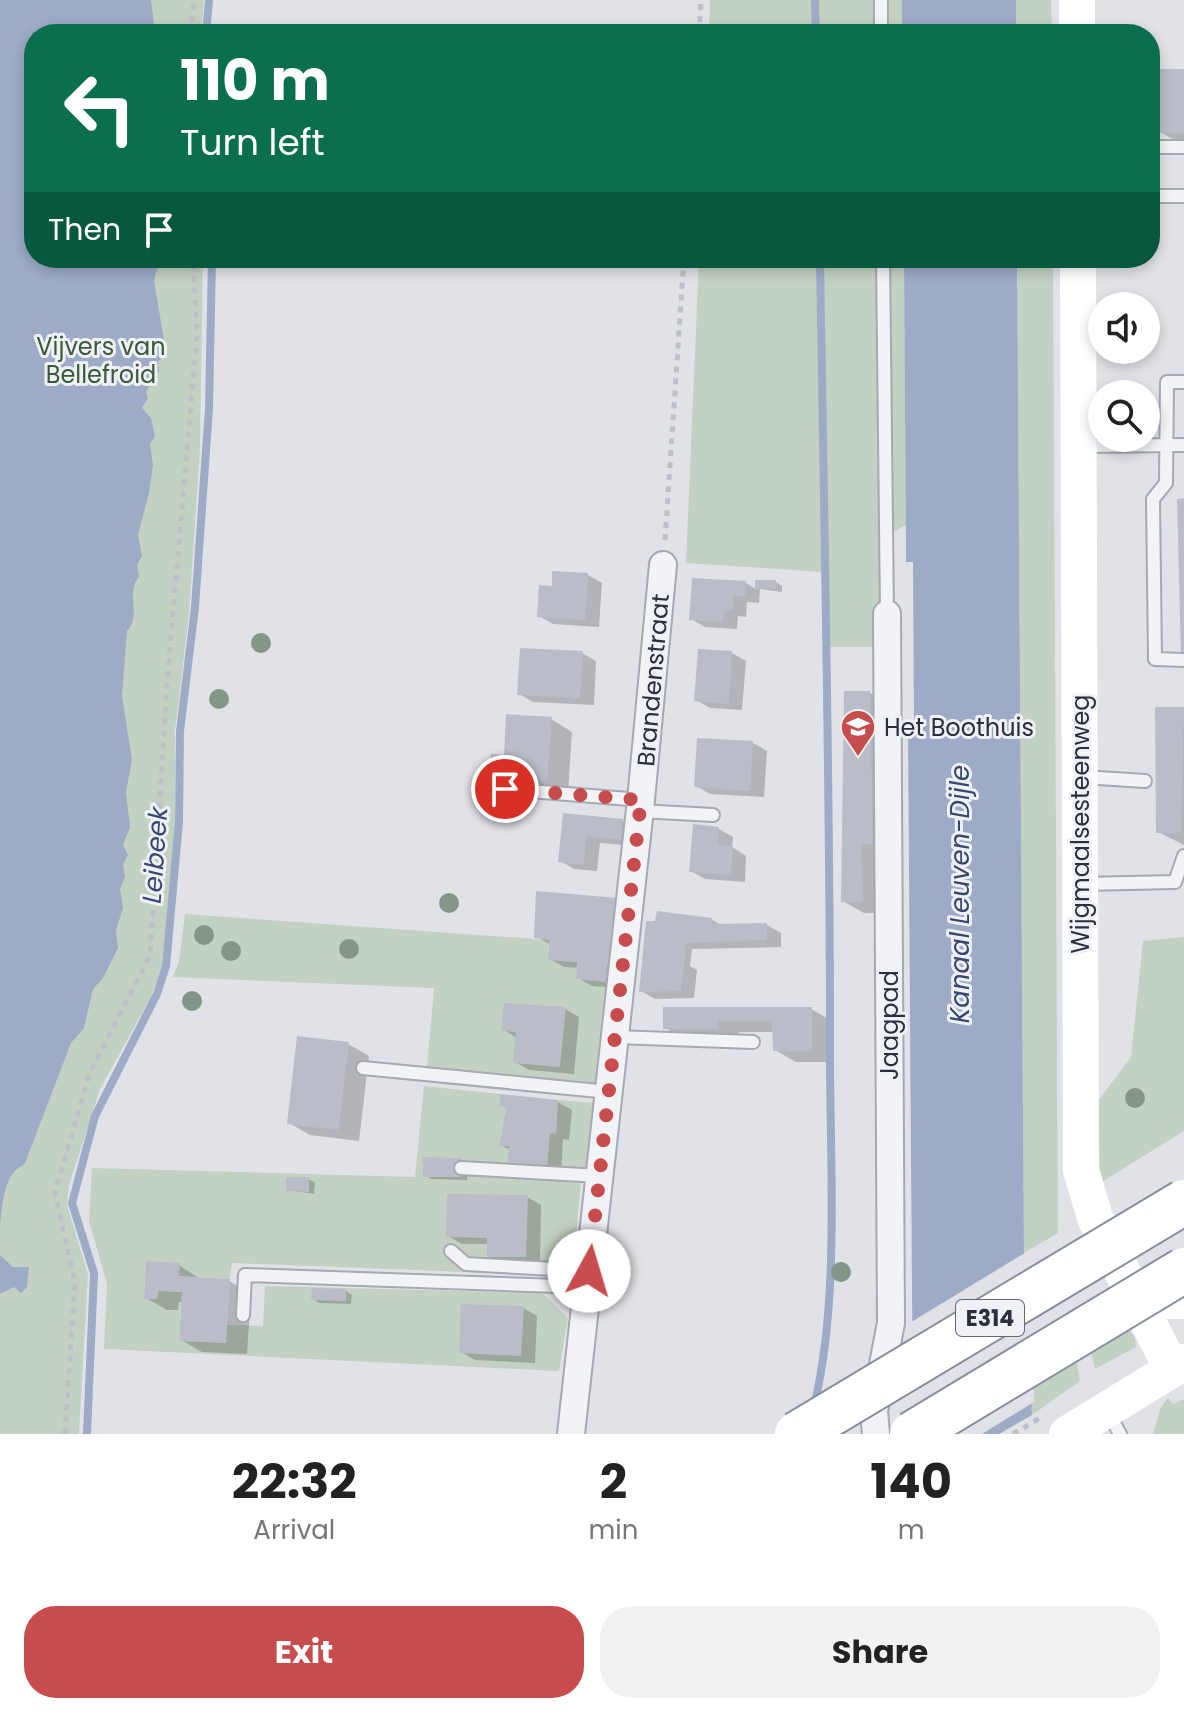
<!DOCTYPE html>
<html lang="en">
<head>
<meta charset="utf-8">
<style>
  body { margin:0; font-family:Poppins,sans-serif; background:#f2f2f2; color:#222; height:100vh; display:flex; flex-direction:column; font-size:30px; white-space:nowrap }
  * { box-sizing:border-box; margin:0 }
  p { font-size:26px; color:#767676 }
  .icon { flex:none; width:44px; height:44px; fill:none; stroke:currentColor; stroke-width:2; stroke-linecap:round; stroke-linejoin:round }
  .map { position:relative; height:1434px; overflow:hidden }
  .drawer { display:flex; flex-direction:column; background:#fff; flex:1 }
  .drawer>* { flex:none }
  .guide { position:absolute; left:24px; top:24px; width:1136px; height:244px; border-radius:32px; box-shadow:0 4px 12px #0003; background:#0b6e4f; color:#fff; overflow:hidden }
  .fabs { position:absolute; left:1088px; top:292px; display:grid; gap:16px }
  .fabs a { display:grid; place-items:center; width:72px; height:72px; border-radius:50%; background:#fff; box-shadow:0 4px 12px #0003; font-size:40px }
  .pin { position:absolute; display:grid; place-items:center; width:68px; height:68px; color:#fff; margin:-34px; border:4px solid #fff; border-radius:50%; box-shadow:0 2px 8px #0007 }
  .me { position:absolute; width:88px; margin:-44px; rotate:6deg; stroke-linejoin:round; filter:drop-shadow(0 0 6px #0008) }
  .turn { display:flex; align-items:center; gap:28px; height:168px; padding:0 24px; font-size:36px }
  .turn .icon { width:104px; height:104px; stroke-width:2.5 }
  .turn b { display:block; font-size:56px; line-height:68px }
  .then { display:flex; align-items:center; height:76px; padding:0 24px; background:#0003; gap:16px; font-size:30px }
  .eta { display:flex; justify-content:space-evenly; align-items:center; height:136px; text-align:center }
  .eta b { font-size:48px; font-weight:700; line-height:56px }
  .primary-button { display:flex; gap:16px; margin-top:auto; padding:16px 24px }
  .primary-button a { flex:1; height:92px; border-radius:32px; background:#c64c4d; color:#fff; font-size:32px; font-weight:700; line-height:92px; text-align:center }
  .primary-button a+a { background:#f2f2f2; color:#222 }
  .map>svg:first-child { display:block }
  .green { fill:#c3d1c2 }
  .water { fill:#9dabc6 }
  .pier { fill:#e0e2e8 }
  .shadow { fill:#0003 }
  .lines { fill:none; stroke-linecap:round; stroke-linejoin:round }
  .stream { stroke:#9dabc6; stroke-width:8 }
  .building { fill:#babdc7 }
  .lane-casing { stroke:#a6a8b2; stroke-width:16 }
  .street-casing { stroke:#a6a8b2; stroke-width:30 }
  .path { stroke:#bec0c7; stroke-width:5; stroke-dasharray:6 6; stroke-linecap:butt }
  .lane { stroke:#f2f3f7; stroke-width:12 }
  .street { stroke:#f2f3f7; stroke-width:26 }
  .secondary { stroke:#fff; stroke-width:36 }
  .highway-bridge-casing { stroke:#888e9e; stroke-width:48; stroke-linecap:butt }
  .highway-bridge { stroke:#fff; stroke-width:44 }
  .tree { fill:#849787 }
  .route { stroke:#c64c4d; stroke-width:14; stroke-dasharray:0 25.2 }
  .labels { text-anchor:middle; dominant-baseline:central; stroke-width:6; stroke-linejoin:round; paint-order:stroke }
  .shield { fill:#eff1f6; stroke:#656875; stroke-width:2 }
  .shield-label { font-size:22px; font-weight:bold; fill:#2a2e3e }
  .park-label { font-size:24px; fill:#395938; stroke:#eff1f6 }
  .street-label { font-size:24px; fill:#2a2e3e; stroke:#eff1f6 }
  .poi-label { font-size:24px; fill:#2a2e3e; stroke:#eff1f6; text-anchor:start }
  .water-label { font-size:26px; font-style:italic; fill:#364870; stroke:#eff1f6 }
</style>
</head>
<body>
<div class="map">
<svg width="1184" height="1434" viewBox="0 0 1184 1434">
  <rect width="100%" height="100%" fill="#e0e2e8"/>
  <path class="green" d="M0 0H204L201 34H34V258H203L200 449 189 614 175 731V831L162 966 151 997 100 1089 69 1185 67 1205 88 1275 79 1434H0Z
    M710 0H902V34H709Z
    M1016 0H1051L1052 34H1016Z
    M699 258H904L906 525 879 540 880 640 877 647H823V572L686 563Z
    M1017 258H1053L1058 1233 1024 1253Z
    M185 914 549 940 548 960 577 962 576 979 606 982 607 965 611 966 600 1083 427 1067 434 988 173 977 179 961Z
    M1184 937V1131L1100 1183 1098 1101 1131 1057 1143 941Z
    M424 1086 500 1094 499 1106 506 1107 499 1145 509 1146 507 1164 547 1167 550 1133H556L558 1100 596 1103 586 1182H581L572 1276 232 1263 230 1279 179 1276 146 1261 144 1299H157L158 1291 182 1292 179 1340 226 1343 227 1325 263 1326 265 1286 542 1293 568 1318 559 1371 104 1349 107 1284 89 1221 92 1168 415 1177Z
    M1127 1326 1135 1338 1136 1347 1095 1369 1089 1343Z
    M1075 1352 1080 1381 1032 1415 1029 1384Z
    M1168 1398 1173 1404 1184 1399V1434H1153L1161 1407Z"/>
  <path class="water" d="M0 0H151L155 34H34V258H160L154 281 166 352 158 362 159 371 146 392 148 398 142 408 151 418 155 436 150 444 153 465 149 493 138 535 142 556 137 565 139 577C125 593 142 615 127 631L122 696 132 760 126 792 130 827 123 845 128 855 123 864 125 877 120 889 123 908 116 930 118 948 103 978 93 989 84 1028 71 1043 25 1163C22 1167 18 1167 15 1171 4 1181 1 1211 0 1227Z
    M902 0H1016V34H902Z
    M904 258H1017L1024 1253 1032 1415 999 1434H913L908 729 914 728 913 562H906Z
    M0 1255 13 1267H29L27 1287 21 1293 14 1287 0 1294Z"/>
  <path class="pier" d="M1028 1251 1034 1402 982 1434H909L908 1324Z"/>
  <path class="shadow" d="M1184 71V144H1180L1159 131Z
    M588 575 602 583 599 627 553 624 539 616 553 588Z
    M757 582H776L782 586V592L760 589 759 603 747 602 746 617 738 616 737 629 705 627 691 619 746 583 757 590Z
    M582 653 596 661 594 705 533 702 519 694Z
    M732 653 746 661 742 710 710 708 696 700Z
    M870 693 891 705 883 913H864L843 901Z
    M1157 709H1184V845L1158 832Z
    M551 719 572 732 568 792 527 789 526 810 504 808 483 796 506 757Z
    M753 743 767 751 764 797 710 794 696 786Z
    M565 815 623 821 637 829 635 846 600 843 597 871 574 869 561 861Z
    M719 829 733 837 732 847 746 856 745 882 705 879 691 871Z
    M617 900 620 988 592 986 578 978 579 968 564 967 550 959 551 945 536 936Z
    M712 920 723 926 767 925 781 933V947L692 949 690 966 697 970 694 998 655 999 641 991 644 958Z
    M565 1009 579 1017 574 1074 529 1070 515 1062 517 1038 504 1030Z
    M811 1009 832 1021V1062H796L775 1050 774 1032H739V1040H686L665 1028Z
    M348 1044 369 1056 359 1141 310 1135 289 1123Z
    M558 1102 572 1110 569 1140 563 1139 561 1174 523 1171 509 1163 510 1150 501 1145 508 1109 501 1105Z
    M461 1160 467 1164V1180L431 1179 425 1175Z
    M308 1179 315 1182 314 1194 288 1190Z
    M527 1197 541 1205 540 1264H503L489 1256V1244H462L448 1236Z
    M179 1265 200 1279 229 1281 251 1293 247 1354 202 1352 181 1340 183 1302H179L178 1310H167L146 1298Z
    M346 1291 352 1295 351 1304 319 1303 313 1299Z
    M523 1308 537 1316 535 1363 475 1360 461 1352Z"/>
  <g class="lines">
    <path class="stream" d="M815 0 816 34
      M206 34 209 0
      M814 1406C841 1295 829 1154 830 1038 830 778 824 518 820 258
      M87 1434 94 1273 72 1203 95 1116 157 994 166 966 179 822 180 731 195 607 209 408 212 258"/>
  </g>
  <path class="building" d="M1158 69H1184V133H1157Z
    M1184 498V656H1181L1177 499Z
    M552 571 588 573 585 620 537 617 539 585 552 586Z
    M692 578 746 581 745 597 733 595V610L724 609 723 622 689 620Z
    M755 580H776V589H755Z
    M520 648 583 651 580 698 517 695Z
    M698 649 732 651 729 704 694 701Z
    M844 691H870L873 844H861L863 902H841Z
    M1155 707H1184L1181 833H1156Z
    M506 714 552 717 547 781 506 778 505 799 480 797 482 775 489 776 491 754 504 755Z
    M697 738 753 741 750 791 694 787Z
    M563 813 623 819 621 840 586 836 584 865 558 862Z
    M693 824 719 827 718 845 733 846 731 875 689 872Z
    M536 891 618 898 611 966 607 965 606 982 576 979 577 962 548 960 549 940 534 938Z
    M657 911 712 918V924L767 923V940L686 943 681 991 639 992 646 921H655Z
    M504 1003 566 1007 560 1067 513 1063 516 1032 501 1031Z
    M663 1007H812V1051H773L772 1021H718V1029H663Z
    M297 1036 349 1042 338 1130 287 1124Z
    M500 1094 558 1100 556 1134 550 1133 547 1167 507 1164 509 1146H499L506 1107 499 1106Z
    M423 1157 462 1158 461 1177H423Z
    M291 1177H309V1192L286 1191V1178Z
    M447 1194 528 1195 526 1257H487V1238L446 1237Z
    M146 1261 180 1263 179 1276 230 1279 226 1343 179 1341 182 1292 158 1291 157 1299H144Z
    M312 1288 346 1289V1301L311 1300Z
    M461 1304 524 1306 521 1356 459 1353Z"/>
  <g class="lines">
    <defs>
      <path id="lane" d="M881 0V34
        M1150 147H1184
        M1150 196H1184
        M883 258 887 614
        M1184 382H1167L1166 483 1153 499 1155 659 1184 660
        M1081 446 1184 445
        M1083 777 1145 781
        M505 789 641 800
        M640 811 713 815
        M1083 884 1175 882 1184 856
        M615 1037 753 1042
        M363 1068 609 1092
        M461 1168 600 1176
        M451 1251 466 1264 589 1271
        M243 1315 245 1275 587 1287
        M1108 1412 1120 1434"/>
      <path id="street" d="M571 1434 641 800 663 565
        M876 1434 874 1411 891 1323 887 614"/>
    </defs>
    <use href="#lane" class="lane-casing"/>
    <use href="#street" class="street-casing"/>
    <path class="path" d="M191 34 194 0
      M699 34 701 0
      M665 540 684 258
      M65 1434 75 1284 55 1192 90 1072 150 956 167 683 197 335 193 258
      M1013 1434 1040 1418"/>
    <use href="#lane" class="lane"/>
    <use href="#street" class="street"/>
    <path class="secondary" d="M1077 0V34
      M1078 258 1081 1170 1095 1218 1172 1369
      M1132 1293 1157 1301H1184
      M1067 1434 1184 1362"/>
    <defs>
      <path id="highway-bridge" d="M797 1434 1184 1202
        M912 1434 1184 1270"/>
    </defs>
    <use href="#highway-bridge" class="highway-bridge-casing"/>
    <use href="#highway-bridge" class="highway-bridge"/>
  </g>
  <g class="tree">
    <circle cx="261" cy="643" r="10"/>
    <circle cx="219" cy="699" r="10"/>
    <circle cx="449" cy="903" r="10"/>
    <circle cx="204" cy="935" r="10"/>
    <circle cx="349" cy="949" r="10"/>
    <circle cx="231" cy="951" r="10"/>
    <circle cx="192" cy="1001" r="10"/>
    <circle cx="1135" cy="1098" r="10"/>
    <circle cx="841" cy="1272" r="10"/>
  </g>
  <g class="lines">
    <path class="route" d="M505 789 641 800 589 1271"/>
  </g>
  <defs>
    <symbol id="university-pin" viewBox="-11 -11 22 30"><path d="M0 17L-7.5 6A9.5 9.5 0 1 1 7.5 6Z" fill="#c64c4d" stroke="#eff1f6"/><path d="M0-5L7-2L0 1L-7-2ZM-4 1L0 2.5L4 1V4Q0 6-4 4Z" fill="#fff"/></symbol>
  </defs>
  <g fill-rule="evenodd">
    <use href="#university-pin" x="838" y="707" width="40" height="54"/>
  </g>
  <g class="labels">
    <rect class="shield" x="956" y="1300" width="68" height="36" rx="6"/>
    <g class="shield-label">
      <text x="990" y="1318">E314</text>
    </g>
    <g class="park-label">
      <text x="101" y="346">Vijvers van<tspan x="101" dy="28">Bellefroid</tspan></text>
    </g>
    <g class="street-label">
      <text transform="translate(653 680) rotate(-85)">Brandenstraat</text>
      <text transform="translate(1080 824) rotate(-90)">Wijgmaalsesteenweg</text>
      <text transform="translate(889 1025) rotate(-90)">Jaagpad</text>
    </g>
    <g class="poi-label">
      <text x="884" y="727">Het Boothuis</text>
    </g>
    <g class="water-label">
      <text transform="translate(155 855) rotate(-86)">Leibeek</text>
      <text transform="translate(960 894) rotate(-90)">Kanaal Leuven-Dijle</text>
    </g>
  </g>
</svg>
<div class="fabs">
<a><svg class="icon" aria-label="sound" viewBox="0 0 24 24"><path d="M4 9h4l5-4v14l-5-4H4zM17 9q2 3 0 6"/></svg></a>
<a><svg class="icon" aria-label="search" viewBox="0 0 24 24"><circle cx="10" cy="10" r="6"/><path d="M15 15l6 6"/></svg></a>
</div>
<div class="pin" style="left:505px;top:789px;background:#d93025"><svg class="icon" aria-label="arrive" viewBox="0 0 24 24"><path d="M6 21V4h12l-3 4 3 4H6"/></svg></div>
<svg class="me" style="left:589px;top:1271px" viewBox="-20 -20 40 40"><circle r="19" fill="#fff"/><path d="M0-13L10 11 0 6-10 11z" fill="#c64c4d"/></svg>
<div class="guide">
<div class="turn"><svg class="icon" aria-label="left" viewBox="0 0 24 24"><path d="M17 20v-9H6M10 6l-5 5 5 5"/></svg><div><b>110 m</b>Turn left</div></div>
<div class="then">Then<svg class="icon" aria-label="arrive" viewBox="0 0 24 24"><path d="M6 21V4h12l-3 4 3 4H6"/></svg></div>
</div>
</div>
<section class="drawer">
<div class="eta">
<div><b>22:32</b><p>Arrival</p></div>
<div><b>2</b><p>min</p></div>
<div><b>140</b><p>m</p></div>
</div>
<div class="primary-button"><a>Exit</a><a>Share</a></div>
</section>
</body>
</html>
